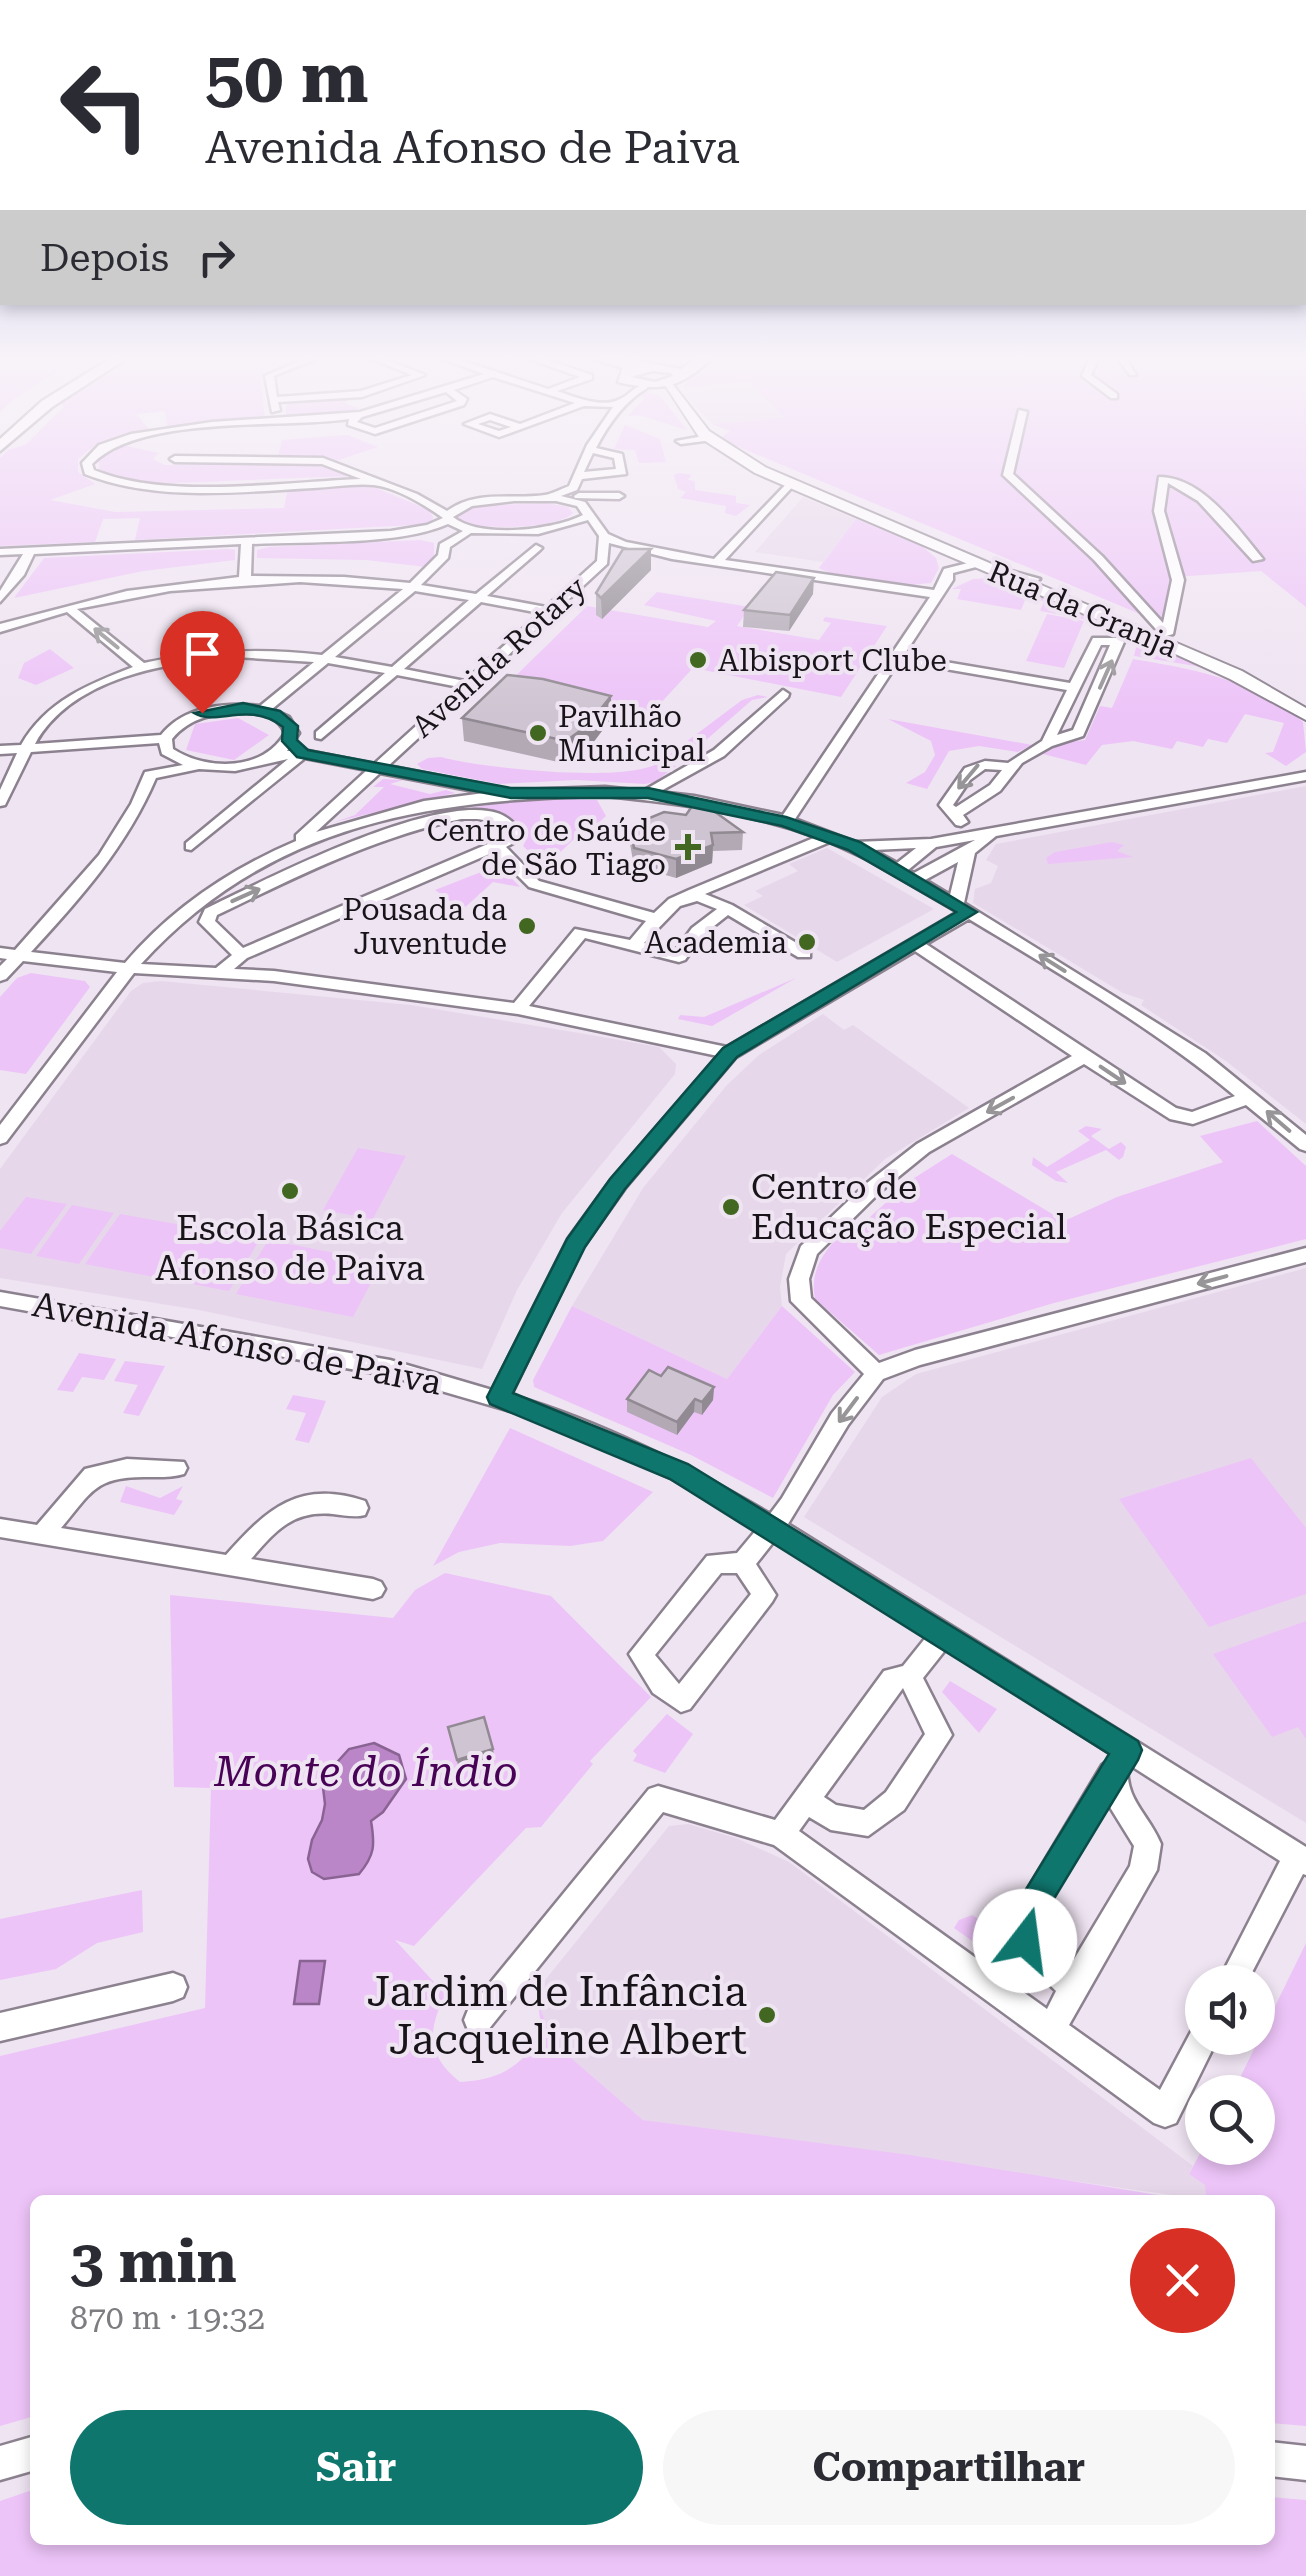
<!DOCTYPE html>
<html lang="pt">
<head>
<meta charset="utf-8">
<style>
  body { margin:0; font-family:"Roboto Serif",serif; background:#f7f7f7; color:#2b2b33; height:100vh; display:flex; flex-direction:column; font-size:38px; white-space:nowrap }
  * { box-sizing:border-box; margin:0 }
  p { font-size:32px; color:#7c7c81 }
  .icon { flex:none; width:55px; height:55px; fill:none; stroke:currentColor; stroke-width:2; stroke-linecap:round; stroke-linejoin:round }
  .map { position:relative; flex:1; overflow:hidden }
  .details { position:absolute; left:30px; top:2195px; width:1245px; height:350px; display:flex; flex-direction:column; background:#fff; border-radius:15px; box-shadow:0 5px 15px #0003 }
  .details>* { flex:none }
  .guide { position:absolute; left:0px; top:0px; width:1308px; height:305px; box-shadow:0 5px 15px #0003; background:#fff; color:#2b2b33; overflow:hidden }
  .fabs { position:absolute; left:1185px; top:1965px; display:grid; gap:20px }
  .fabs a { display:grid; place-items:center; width:90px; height:90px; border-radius:50%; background:#fff; box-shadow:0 5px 15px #0003; font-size:50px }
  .pin { position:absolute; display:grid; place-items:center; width:85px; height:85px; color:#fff; margin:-102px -42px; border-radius:50% 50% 50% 0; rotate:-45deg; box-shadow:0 0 10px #0007 }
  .pin .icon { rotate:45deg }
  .me { position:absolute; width:110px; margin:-55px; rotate:15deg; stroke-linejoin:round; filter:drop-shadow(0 0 8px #0008) }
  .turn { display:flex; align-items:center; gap:35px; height:210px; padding:0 40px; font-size:45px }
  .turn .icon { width:130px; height:130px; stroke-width:2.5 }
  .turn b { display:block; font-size:70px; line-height:85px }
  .then { display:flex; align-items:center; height:95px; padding:0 40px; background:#0003; gap:20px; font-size:38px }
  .round { display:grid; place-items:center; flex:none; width:105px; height:105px; border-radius:52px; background:#f7f7f7 }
  .headline { display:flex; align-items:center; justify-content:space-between; height:170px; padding:0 40px }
  h1 { font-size:60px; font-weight:700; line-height:75px }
  .button { display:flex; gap:20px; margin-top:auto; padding:20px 40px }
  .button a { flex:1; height:115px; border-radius:60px; background:#0f766e; color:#fff; font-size:40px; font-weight:700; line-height:115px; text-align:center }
  .button a+a { background:#f7f7f7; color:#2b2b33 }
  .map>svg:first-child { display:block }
  .built { fill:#e7d7eb }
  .green { fill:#edc4f8 }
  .water { fill:#ba86c7; stroke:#896493; stroke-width:2.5 }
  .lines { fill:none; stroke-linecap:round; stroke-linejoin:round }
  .street-casing { stroke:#8c828f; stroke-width:5 }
  .secondary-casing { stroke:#8c828f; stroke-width:4 }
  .primary-casing { stroke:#8c828f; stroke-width:5 }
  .street { fill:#fff; fill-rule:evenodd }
  .secondary { fill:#fff; fill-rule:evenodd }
  .primary { fill:#fff; fill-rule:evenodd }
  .wall { fill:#b2a9b5 }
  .shaded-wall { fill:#918a93 }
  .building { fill:#cfc5d2; stroke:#918a93; stroke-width:2.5 }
  .oneway { stroke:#979598 }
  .route { fill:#0f766e; stroke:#0a4d48; stroke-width:2.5 }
  .poi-dot { fill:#426720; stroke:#efe4f2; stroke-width:4 }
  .labels { text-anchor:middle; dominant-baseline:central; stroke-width:8; stroke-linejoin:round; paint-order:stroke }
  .far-street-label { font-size:30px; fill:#181419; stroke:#efe4f2 }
  .far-poi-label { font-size:30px; fill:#181419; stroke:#efe4f2; text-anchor:end }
  .poi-label { font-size:35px; fill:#181419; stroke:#efe4f2; text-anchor:start }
  .street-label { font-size:35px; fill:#181419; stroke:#efe4f2 }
  .near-park-label { font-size:42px; font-style:italic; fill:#480357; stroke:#efe4f2 }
  .near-poi-label { font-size:42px; fill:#181419; stroke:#efe4f2; text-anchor:end }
</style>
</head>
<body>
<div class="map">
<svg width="1306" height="2576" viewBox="0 0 1306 2576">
  <rect width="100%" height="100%" fill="#efe4f2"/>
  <path class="built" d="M749 382 786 419 712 424 684 394 688 393 683 387Z
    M803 497 856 519 823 562 755 552Z
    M1306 786V1124L1226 1061 1141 1005 1144 1000 1123 993 973 903 975 889 991 883 998 866 986 860 996 844Z
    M827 848 934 909 837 962 744 905 763 896 755 891 798 871 789 864Z
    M161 981 411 1005 591 1035 659 1047 676 1064 675 1074 562 1213 517 1290 482 1369 199 1310 0 1278V1169L131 991 143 983Z
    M823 1014 844 1030 853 1025 969 1108 885 1159 786 1254 780 1287 782 1306 727 1379 572 1306 643 1188 727 1085 759 1055Z
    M1306 1268V1823L804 1517 882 1397 916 1374Z
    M688 1824 736 1838 789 1862 1193 2166 1189 2174 1207 2186V2200L643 2120 556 2045 538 2004V1989L669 1826Z"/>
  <path class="green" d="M0 355H72L79 359 14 399 0 412Z
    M138 355H249L272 364 260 378 265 418 167 427 165 411 136 414 149 429 98 443 78 459V472L95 484 50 500 115 512 284 508 288 488 374 487 429 510 433 517 431 524 135 540 140 518 103 519 95 542 0 546V458L8 450 25 445 64 407 60 403Z
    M732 355H1306V607L1261 571 1174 577 1164 624 727 442 722 437 730 431 712 424 785 418 749 382 683 387 694 374Z
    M645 392 659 395 687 430 639 415 628 416 645 398 641 396Z
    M343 399H347L344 403 359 408 341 414 286 415V402Z
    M625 425 660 439 666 462 639 463 635 450 614 449Z
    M347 435 378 447 336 461 309 456H278L282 440Z
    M117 444 159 453 153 459 165 465 305 462 351 476 147 484 110 477 99 468V459Z
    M679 473 692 475 688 480 695 481V490L736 496V503L750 505 736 516 725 513 726 506 680 498 686 492 678 489 674 475Z
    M546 503 568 507 573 513C559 529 472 532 455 518L474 506Z
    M856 519 923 547 936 558 939 568 931 583 910 585 830 573 819 568Z
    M421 540 434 543V557L426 567 366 560 257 558V550L269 547Z
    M228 549 235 550V560L143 571 14 598 44 558Z
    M991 578 1019 587 1208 668 1134 656 1137 643 1099 626V622L1040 611 1044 601 1026 598 1021 610 957 599 961 589H952L973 579Z
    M657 592 750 607 737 626 819 640 831 623 823 621 825 617 887 626 841 697 693 668 647 718 501 690 587 606 708 627 716 621 644 605Z
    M1047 614 1084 621 1064 668 1026 661Z
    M50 649 74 668 36 685 18 678 24 663Z
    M1133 659C1193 669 1255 680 1303 722L1306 752 1286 766 1265 753 1273 752 1284 723 1245 714 1227 743 1208 739 1203 747 1177 741 1172 749 1133 741 1102 745 1086 765 1043 754 1063 743 1085 740 1100 706 1112 708Z
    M758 695 768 697 752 700 682 761 666 757 742 700Z
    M238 718 269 735 234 760 186 750 195 724Z
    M888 719 1032 745 1018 752 979 746 949 751 927 789 906 783 925 772 935 755 931 741Z
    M441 757C479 768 630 784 660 762L676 766 655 782 645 784 576 780 499 784 422 769 417 764 428 758Z
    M383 779 403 780 390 784 430 794 446 790 455 793 335 822 355 815 384 787H373Z
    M573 799 597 800 606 816 584 836 578 835 545 867 523 846 527 838C507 802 467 808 432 818L429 814 509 802Z
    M1112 842 1124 845 1117 851 1133 857 1048 864 1046 858 1055 852Z
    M499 865 520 887 493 882 462 910 435 890Z
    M31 973 85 981 90 987 26 1074 0 1070V997L17 978Z
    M796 978 712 1026 678 1019 680 1015 704 1017Z
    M1257 1121 1306 1166V1239L1054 1303 879 1355 815 1299C810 1272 822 1252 842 1234L850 1235 911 1180 952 1154 1064 1221 1117 1197 1223 1162 1200 1136Z
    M1086 1126 1102 1129 1091 1136 1109 1149 1121 1142 1126 1147 1123 1157 1119 1160 1106 1150 1056 1172 1068 1183 1056 1181 1032 1165 1033 1157 1047 1167 1090 1140 1078 1131Z
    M358 1148 406 1156 373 1219 323 1210Z
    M26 1197 67 1204 31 1254 0 1248V1231Z
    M72 1205 114 1213 79 1264 36 1256Z
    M120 1214 260 1239 229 1291 85 1264Z
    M268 1240 382 1262 353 1317 236 1294Z
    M572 1306 727 1379 782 1306 855 1372 833 1395 773 1498 691 1455 534 1387 533 1380Z
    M79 1353 116 1359 104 1380 82 1377 73 1392 57 1390Z
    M125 1361 165 1366 139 1416 123 1413 138 1385 114 1381Z
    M293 1395 326 1401 309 1443 295 1440 306 1413 286 1409Z
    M510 1428 653 1492 603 1541 570 1546 500 1543 459 1552 433 1566Z
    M1251 1458 1306 1528V1594L1209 1627 1119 1499Z
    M126 1486 160 1498 183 1486 176 1499 183 1501 174 1515 120 1502Z
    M445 1573 551 1596 651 1697 590 1761 593 1764 541 1827 526 1828 414 1946 395 1940 446 1995C426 2030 428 2057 460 2082 502 2079 515 2068 543 2038L538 2004 556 2045 643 2120 910 2155 1189 2200H35V2416L0 2426V2056L205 2008 211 1788 174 1787 170 1595 393 1618 415 1590Z
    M1306 1621V1739L1298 1727 1272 1737 1213 1654Z
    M950 1681 997 1709 979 1733 942 1692Z
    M667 1714 693 1734 665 1773 633 1761 637 1755 633 1751Z
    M142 1890 143 1932 97 1943 56 1969 0 1980V1919Z
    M972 1915 998 1931 1024 1963 1018 1974 954 1928 959 1920Z
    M1306 1943V2426L1270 2423V2200H1207L1205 2185 1189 2174 1203 2148H1258V2092H1233Z
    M35 2489V2540H1270V2497L1306 2500V2576H0V2501Z"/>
  <path class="water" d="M374 1743 399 1755 406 1779 383 1812 371 1821C375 1845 375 1855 359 1874L324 1879 312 1872 308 1859 312 1840 322 1820 325 1804 322 1779 349 1749Z
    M300 1961H325L319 2004H294Z"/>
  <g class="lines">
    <defs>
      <path id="street" d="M313 355H326L274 376 277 397 361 391 412 375 362 355H375L425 375 362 397 278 402 280 410 272 412 265 376Z
        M431 355H445L548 389 580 377 518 355H532L592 375V379L557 391C575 397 603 409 620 399 631 394 635 385 647 384V388C624 402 609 423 596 448L622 454 626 474 582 479 577 490 561 496 585 502 608 534 626 542 714 559 791 479 795 484 725 560 934 590 944 569 976 561 1040 579 1034 582 976 567 953 573V580L904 655 1070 683 1093 638H1118L1124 642 1083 736 1052 746 1022 763 1000 791 963 815 968 822 961 826 956 825 939 805 965 768 985 761 1008 763 1042 741 1067 690 899 661 795 819 855 842 931 839 1306 772V780L996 836 975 853 964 903 1205 1053 1306 1135V1151L1300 1149 1246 1105 1193 1124 1170 1119 1084 1064 929 1152 881 1191 817 1254 809 1279 811 1298 879 1363 915 1350 1306 1248V1262L920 1365 883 1379 848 1425 788 1524 1306 1847V1875L1303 1874 1247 1982H1218L1280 1861 1128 1764C1124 1799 1148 1813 1161 1844L1157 1870 1069 2025 1160 2090 1193 2028 1202 2024V2038H1218L1176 2123 1165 2127 1154 2123 774 1845 663 1812 488 2030 478 2034 468 2030 464 2020 468 2010 649 1789 658 1786 775 1820 884 1671 903 1666 927 1636 775 1540 756 1564 776 1595 772 1602 690 1709 681 1712 653 1693 629 1654 707 1556 737 1553 757 1529 671 1478 534 1418 390 1376 0 1306V1292L390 1360 492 1390 568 1239 611 1180 718 1056 518 1014 274 981 134 973 6 1142 0 1144V1125L117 972 23 961 6 979 0 981V966L7 959 0 958V948L15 950 99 855 131 804 145 772 183 765 162 754 159 743 31 752 5 805 0 806V790L17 753 0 754V746L21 745C46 701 89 684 133 667L67 612 0 632V624L127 591 239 577 241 544 34 554 24 575 0 602V591L23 554 0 555V549L391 531 427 525 443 518C425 505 397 488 374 485 355 483 333 487 313 488 240 492 155 502 85 474L82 463 99 445 131 434 212 422 360 412 484 374ZM493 377 575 403 520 424 490 414 464 424 499 437 584 406 613 407 587 445 569 486C561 489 552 494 545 495 512 500 477 489 447 511L417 494 323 458 175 456 170 459 175 462 322 464 361 479C283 482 166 500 94 470L92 464C141 414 281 429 349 419L348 425 375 434 464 405 467 399 454 390ZM446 392 457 401 375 428 357 422 362 417ZM490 420 511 427 499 431 478 424ZM593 453 614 458 616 469 584 472ZM514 501H556L577 506 583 515C554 530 480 539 453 517L472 506ZM588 520 599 536 597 561 546 607 487 596 540 550 542 548 536 545 476 594 421 585 448 558 450 547 471 533 538 534ZM448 524 463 531 440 544 438 555 410 583 344 577 251 576 252 544C309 541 398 546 448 524ZM609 543 672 559 930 597 783 815 694 796 659 792 724 756 788 697 789 694 783 690 714 750 643 791 605 787 497 791 491 786 388 766 607 564ZM300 582 403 589 322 655C261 648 204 650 144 663L77 609 170 591ZM415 591 469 600 392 667 335 657ZM481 602 540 613 465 681 404 669ZM1101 645H1110L1073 730 1057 735ZM236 657 314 662 260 706C225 702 184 706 161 735L35 744C72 677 168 662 236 657ZM328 663 385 673 316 732V738L321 739 397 675 459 687 374 764 303 750 287 751 299 733 289 717 272 709ZM243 712C261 714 278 715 285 733 264 771 207 771 173 749L172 739C190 717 215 713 243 712ZM305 758 367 770 296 835V841C230 869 172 908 125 963L31 952C80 899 127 846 156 778L199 769 235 771 288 759 186 843V849L191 850ZM985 769 1002 770 990 785 956 807 953 805 970 780ZM380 773 484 793 424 801 316 832ZM605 796C678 803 747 812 816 837L689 890 669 899 654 913 539 881 506 847 524 837C516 823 505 813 488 811 419 801 269 878 205 909L199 922 232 955 216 968 141 964C267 825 426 799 605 796ZM461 819C481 819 496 818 509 835L243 948 215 921 217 915C296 877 375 837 461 819ZM975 840 914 873 908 870 936 847ZM830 842 869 860 958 912 727 1047 529 1006 585 938 679 962 685 960 704 934 728 915 798 957H810V951L732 905 705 894ZM916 848 897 863 873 850ZM494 852 529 887 646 921 630 940 575 929 514 1003 274 971 234 969 247 958ZM958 862 950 895 925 880ZM697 901 717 909 692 928 675 951 644 943 680 906ZM969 919C1060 974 1153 1028 1235 1096L1192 1112 1176 1108 926 944ZM915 951 1072 1056 917 1144 867 1183 801 1246 789 1279 791 1301 864 1374 832 1413 782 1498 770 1514C688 1466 602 1422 511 1395L583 1247 625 1188 736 1057ZM721 1573H737L751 1594 679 1684 655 1655ZM946 1649 1114 1756 1102 1765 1008 1922 1015 1951 1056 1991 1047 2009 799 1831 809 1817 831 1830 868 1836 904 1810 952 1735 923 1678ZM903 1688 925 1734 886 1792 864 1810 836 1805 824 1797ZM1108 1804 1134 1846 1130 1866 1070 1966 1038 1934 1036 1924Z
        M1091 355H1100L1091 375 1117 394V398H1111L1082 376Z
        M1115 355H1124L1136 375H1130Z
        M1019 410 1027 412 1013 474 1102 556 1163 623 1172 580 1154 511 1159 477C1203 477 1237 528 1263 559L1253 561 1198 501 1168 483 1164 511 1184 580 1173 634 1163 637 1094 560 1003 475Z
        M709 435 712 440 681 444 676 441Z
        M579 493H619L624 496 619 499 575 498 574 496Z
        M127 1459 184 1462 187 1468 184 1474C171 1478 157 1477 144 1477 94 1477 91 1493 61 1528L226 1555C267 1509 299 1479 365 1501L368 1508 365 1515C354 1518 344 1515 333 1514 293 1510 275 1531 251 1559L373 1579 381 1582 385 1589 381 1596 373 1599 0 1537V1519L37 1525 85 1469Z
        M173 1973 183 1977 187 1987 183 1997 173 2001 0 2041V2013Z
        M35 2436V2470L0 2480V2446Z
        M1270 2442 1306 2446V2480L1270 2476Z"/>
      <path id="secondary" d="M663 382H671L709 431 765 467 1242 671 1306 708V720L1230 679 1138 637 755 473 699 437Z"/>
      <path id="primary" d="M116 355H132L52 407 0 451V439L42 401Z
        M582 355H605L681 369 701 355H716C681 387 665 393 618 382L623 368ZM652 371 671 373 673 376 655 382 631 377Z"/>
    </defs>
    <use href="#street" class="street-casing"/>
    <use href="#secondary" class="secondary-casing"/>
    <use href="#primary" class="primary-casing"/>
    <use href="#street" class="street"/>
    <use href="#secondary" class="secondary"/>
    <use href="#primary" class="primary"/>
  </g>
  <path class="wall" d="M651 549V570L602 619 596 615V593Z
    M813 594 789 631 743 627 744 610Z
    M462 718 611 719 589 748 567 764 464 741Z
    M630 826 743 832 742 850 713 851 712 863 676 878 634 866 630 844Z
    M661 1376 714 1387 713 1400 702 1415 694 1412 677 1435 627 1412V1399Z"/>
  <path class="shaded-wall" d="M651 549V570L602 619 601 598Z
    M814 578 813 594 789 631 790 615Z
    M611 696V719L589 748 567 764 566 741Z
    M713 845 712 863 676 878V859Z
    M714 1387 713 1400 702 1415V1402Z
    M695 1399 694 1412 677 1435V1422Z
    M493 1749 495 1761 459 1771 457 1760Z"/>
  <path class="building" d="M623 549H651L601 598 596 593Z
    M776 572 814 578 790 615 744 610Z
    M507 675 543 679 611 696 588 725 566 741 462 718Z
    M697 799 743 832 711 833 713 845 676 859 634 848 630 826 664 812 686 815Z
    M668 1367 714 1387 702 1402 695 1399 677 1422 627 1399 649 1370 661 1376Z
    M484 1717 493 1749 457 1760 448 1727Z"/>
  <defs><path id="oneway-shaft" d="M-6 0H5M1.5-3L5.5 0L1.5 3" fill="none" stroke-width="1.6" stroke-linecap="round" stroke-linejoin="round" transform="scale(2.5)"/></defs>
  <g class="oneway">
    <use href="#oneway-shaft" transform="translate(106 638) rotate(-141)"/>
    <use href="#oneway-shaft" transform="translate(1106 674) rotate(-66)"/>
    <use href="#oneway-shaft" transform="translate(968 777) rotate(130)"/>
    <use href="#oneway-shaft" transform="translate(246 895) rotate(-24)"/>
    <use href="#oneway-shaft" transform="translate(1052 963) rotate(-148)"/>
    <use href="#oneway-shaft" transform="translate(1113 1075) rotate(34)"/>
    <use href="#oneway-shaft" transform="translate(1000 1105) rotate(151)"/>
    <use href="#oneway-shaft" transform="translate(1278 1121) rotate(-139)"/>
    <use href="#oneway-shaft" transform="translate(1212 1280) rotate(165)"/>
    <use href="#oneway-shaft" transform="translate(848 1410) rotate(127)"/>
  </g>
  <linearGradient id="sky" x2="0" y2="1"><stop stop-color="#95a2db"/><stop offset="0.5" stop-color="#f8f3f9"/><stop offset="1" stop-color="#f8f3f9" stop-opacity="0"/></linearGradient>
  <rect width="1306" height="716" fill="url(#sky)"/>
  <path class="route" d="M243 703 280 711 298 726 297 740 308 750 511 788H648L786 817 860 842 977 912 737 1057 625 1189 585 1247 513 1393 688 1464 1138 1741 1142 1750 1138 1760 1038 1925 1041 1941 1036 1952 1025 1957 1014 1952 1006 1922 1109 1754 670 1479 490 1404 487 1397 567 1239 610 1179 723 1048 956 912 848 850 782 826 648 798H511L297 757 282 741 283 727C248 700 217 727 194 713Z"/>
  <g class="poi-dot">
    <circle cx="698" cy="660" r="10"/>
    <circle cx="538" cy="733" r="10"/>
    <path d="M683 832h10v10h10v10h-10v10h-10v-10h-10v-10h10z"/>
    <circle cx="527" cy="926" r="10"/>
    <circle cx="807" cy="942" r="10"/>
    <circle cx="290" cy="1191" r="10"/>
    <circle cx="731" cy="1207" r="10"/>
    <circle cx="767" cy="2015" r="10"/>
  </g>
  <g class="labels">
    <g class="far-street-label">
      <text transform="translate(1083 609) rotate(23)">Rua da Granja</text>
      <text transform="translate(499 657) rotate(-42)">Avenida Rotary</text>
    </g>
    <g class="far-poi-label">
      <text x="718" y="660" text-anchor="start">Albisport Clube</text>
      <text x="558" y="716" text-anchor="start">Pavilhão<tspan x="558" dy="34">Municipal</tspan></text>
      <text x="666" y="830">Centro de Saúde<tspan x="666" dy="34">de São Tiago</tspan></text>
      <text x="507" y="909">Pousada da<tspan x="507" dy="34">Juventude</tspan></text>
      <text x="787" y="942">Academia</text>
    </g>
    <g class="poi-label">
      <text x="751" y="1187">Centro de<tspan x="751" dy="40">Educação Especial</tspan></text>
      <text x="290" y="1228" text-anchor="middle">Escola Básica<tspan x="290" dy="40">Afonso de Paiva</tspan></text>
    </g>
    <g class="street-label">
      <text transform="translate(237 1344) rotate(11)">Avenida Afonso de Paiva</text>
    </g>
    <g class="near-park-label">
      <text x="366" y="1771">Monte do Índio</text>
    </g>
    <g class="near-poi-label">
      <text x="747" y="1991">Jardim de Infância<tspan x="747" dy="48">Jacqueline Albert</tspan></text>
    </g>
  </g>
</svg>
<div class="fabs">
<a><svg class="icon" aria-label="sound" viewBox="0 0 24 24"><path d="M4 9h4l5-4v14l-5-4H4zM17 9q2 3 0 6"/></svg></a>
<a><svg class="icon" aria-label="search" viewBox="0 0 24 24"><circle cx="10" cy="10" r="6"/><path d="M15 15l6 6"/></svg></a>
</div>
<div class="pin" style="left:202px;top:713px;background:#d93025"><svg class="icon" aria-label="arrive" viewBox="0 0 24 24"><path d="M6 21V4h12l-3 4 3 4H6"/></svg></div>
<svg class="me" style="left:1025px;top:1941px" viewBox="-20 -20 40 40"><circle r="19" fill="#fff"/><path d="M0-13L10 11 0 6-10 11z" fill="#0f766e"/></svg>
<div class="guide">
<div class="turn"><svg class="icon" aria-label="left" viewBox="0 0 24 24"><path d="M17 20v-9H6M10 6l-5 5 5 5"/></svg><div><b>50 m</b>Avenida Afonso de Paiva</div></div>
<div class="then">Depois<svg class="icon" aria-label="right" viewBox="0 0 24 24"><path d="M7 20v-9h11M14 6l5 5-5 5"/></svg></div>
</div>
<section class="details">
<div class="headline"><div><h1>3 min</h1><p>870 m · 19:32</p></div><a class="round" style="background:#d93025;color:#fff"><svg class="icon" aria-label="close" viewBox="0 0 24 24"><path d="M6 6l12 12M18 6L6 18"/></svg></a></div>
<div class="button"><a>Sair</a><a>Compartilhar</a></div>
</section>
</div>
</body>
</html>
